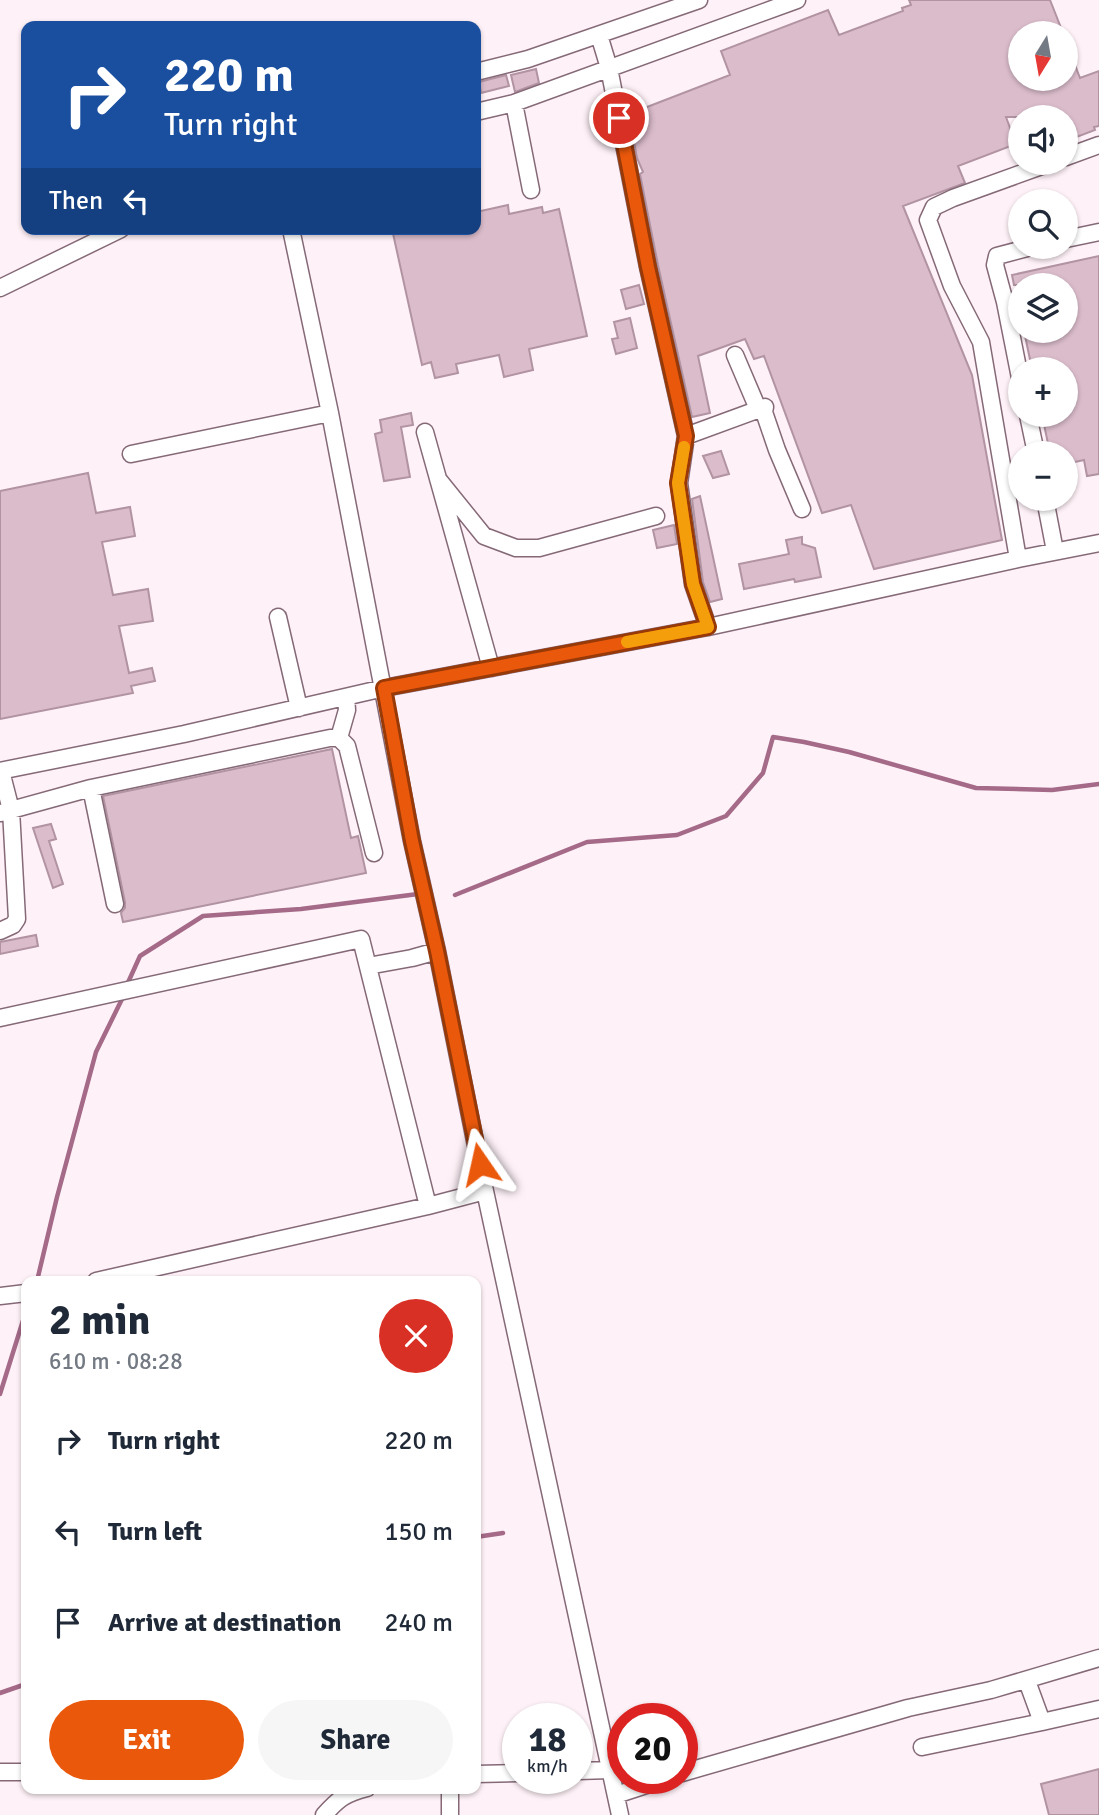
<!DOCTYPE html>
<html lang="en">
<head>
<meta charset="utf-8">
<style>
  body { margin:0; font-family:Signika,sans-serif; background:#f6f6f7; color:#1f2937; height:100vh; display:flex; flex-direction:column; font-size:26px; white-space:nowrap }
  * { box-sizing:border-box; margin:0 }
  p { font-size:23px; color:#747a83 }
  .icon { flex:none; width:38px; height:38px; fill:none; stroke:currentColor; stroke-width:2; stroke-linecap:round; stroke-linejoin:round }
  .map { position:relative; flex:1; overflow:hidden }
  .side { position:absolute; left:21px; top:1276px; width:460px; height:518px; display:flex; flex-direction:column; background:#fff; border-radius:14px; box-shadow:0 2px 5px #0004 }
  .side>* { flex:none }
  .top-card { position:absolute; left:21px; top:21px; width:460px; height:214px; border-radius:14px; box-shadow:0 2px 5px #0004; background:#1a4fa0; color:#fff; overflow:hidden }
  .needle { width:46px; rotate:191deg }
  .tools { position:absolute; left:1008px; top:21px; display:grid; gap:14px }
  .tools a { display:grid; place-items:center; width:70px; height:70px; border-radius:50%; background:#fff; box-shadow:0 2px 5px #0004; font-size:35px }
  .speed { position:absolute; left:502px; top:1703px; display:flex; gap:14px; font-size:35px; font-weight:700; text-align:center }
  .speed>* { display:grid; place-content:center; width:91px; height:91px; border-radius:50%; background:#fff; box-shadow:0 2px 5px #0004; line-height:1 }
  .speed small { font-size:18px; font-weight:400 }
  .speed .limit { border:10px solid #d22; background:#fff; color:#111 }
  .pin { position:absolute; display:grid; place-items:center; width:60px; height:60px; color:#fff; margin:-30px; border:4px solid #fff; border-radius:50%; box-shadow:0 2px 7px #0007 }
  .me { position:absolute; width:77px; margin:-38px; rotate:349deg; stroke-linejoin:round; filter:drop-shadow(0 0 5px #0008) }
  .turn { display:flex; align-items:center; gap:24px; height:147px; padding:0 28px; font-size:32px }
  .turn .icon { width:91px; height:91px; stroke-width:2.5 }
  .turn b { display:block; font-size:49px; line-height:60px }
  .then { display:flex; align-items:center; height:66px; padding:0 28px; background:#0003; gap:14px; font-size:26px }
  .round { display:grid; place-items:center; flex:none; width:74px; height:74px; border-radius:37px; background:#f6f6f7 }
  .overview { display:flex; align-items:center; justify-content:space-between; height:119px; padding:0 28px }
  h1 { font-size:42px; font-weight:700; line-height:52px }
  .cta { display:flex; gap:14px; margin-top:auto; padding:14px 28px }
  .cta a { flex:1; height:80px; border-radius:42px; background:#ea580c; color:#fff; font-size:28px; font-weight:700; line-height:80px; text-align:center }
  .cta a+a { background:#f6f6f7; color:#1f2937 }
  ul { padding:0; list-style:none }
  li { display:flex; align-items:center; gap:21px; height:91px; padding:0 28px }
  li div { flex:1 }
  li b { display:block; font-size:26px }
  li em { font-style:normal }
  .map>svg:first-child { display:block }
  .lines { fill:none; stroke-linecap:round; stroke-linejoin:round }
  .stream { stroke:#a46a88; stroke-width:4.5 }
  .building { fill:#dbbccb; stroke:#b193a2; stroke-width:2 }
  .minor-casing { stroke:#856977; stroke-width:19 }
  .minor { stroke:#fff; stroke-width:16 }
  .route-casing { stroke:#983908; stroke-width:18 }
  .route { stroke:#ea580c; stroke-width:12 }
  .slow { stroke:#f59e0b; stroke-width:12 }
</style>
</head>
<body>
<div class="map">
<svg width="1099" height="1815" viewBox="0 0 1099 1815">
  <rect width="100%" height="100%" fill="#fef1f7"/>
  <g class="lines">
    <path class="stream" d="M455 895 587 842 677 835 726 816 763 773 773 737 804 742 849 752 976 788 1052 790 1099 784
      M126 987 140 956 203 916 301 909 418 894
      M37 1281 57 1197 96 1052 124 995
      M0 1394 26 1311
      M476 1537 503 1533
      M0 1693 26 1684"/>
  </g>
  <path class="building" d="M909 0H1050L1063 33H1020V79H1066L1067 44 1080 78 1099 71V126L1094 127 1095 130 1066 141V117H1006L1016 144 958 166 965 183 903 206 972 375 1002 540 874 569 851 505 822 513 764 356 754 359 745 339 698 356 710 413 692 417 658 265 640 174 643 172 637 158 629 114 730 75 721 51 828 10 839 35 903 11 902 8 911 5Z
    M536 69 539 83 515 92 511 75Z
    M506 75 509 86 481 93 479 82Z
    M508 205 509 214 542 207 543 213 559 209 587 336 529 349 533 370 504 377 499 355 456 364 458 373 435 378 431 362 422 365 392 229H476V212Z
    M1099 256V474L1087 476 1084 460 1066 464V453H1050L1042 415H1066V369H1032L1024 331H1066V285H1014L1012 275Z
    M639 285 644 304 626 309 621 290Z
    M630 318 637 348 616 354 612 339 618 338 614 322Z
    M411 413 413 425 401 427 410 477 384 481 375 434 382 432 380 420Z
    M721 451 729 474 713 478 703 456Z
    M88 473 96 513 130 507 135 536 102 542 113 595 148 589 153 621 119 626 129 673 152 668 155 681 131 686 133 693 0 719V491Z
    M700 496 722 599 710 602 703 582 692 499Z
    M674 525 677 544 657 548 653 530Z
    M802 537V544L815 548 821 577 795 582 794 579 744 589 739 564 789 554 786 540Z
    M332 749 351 838 358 836 366 873 123 922 121 913 125 908V902L103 796Z
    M51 824 56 839 49 841 63 884 53 888 33 828Z
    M36 935 38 946 0 954V942Z
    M1099 1769V1815H1049L1041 1784Z"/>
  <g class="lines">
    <defs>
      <path id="minor" d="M599 35 609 68 648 267 686 436 679 483 693 584 708 627
        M476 72 528 59 699 0
        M514 103 531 190
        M476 112 514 103 797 0
        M1066 157 1099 145
        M291 229 330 413 412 841 437 951 485 1191 620 1815
        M1066 239 1099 232
        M0 288 121 229
        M735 355 758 409
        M1020 378 1005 302 995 265 997 256 1031 247
        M1028 415 1036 453
        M425 432 491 668
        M686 436 765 407 764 412 777 450 802 509
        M131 454 330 413
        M438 479 484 536 516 548H539L656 516
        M1045 499 1055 551
        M1018 559 981 342 952 286 928 220 934 207 953 198 1050 163
        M278 617 299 708
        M339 738 347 710 346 697
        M0 771 184 734 384 688 708 627 1018 559 1099 543
        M91 788 115 904
        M0 813 91 788 330 738H339L347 746 374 853
        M0 931 13 925 17 919 11 810 1 771
        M368 966 412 958 437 951
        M0 1018 361 939 428 1206 96 1281
        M428 1206 485 1191
        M0 1296 26 1293
        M1042 1722 1099 1709
        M922 1747 1042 1722 1027 1681
        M578 1771 610 1770
        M0 1772H26
        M682 1773 908 1708 991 1690 1099 1658
        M476 1774 518 1773
        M450 1788V1815
        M616 1795 668 1778
        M324 1815C338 1799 346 1793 367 1788"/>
    </defs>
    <use href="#minor" class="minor-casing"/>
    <use href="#minor" class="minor"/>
  </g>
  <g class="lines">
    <defs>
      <path id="route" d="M480 1164 437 951 412 841 384 688 708 627 693 584 678 483 686 436 648 267 619 118"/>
    </defs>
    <use href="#route" class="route-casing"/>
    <use href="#route" class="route"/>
    <path class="slow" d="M627 642 708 627 693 584 678 483 684 447"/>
  </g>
</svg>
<div class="tools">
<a><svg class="needle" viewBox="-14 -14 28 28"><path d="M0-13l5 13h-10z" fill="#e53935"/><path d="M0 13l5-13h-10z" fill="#747a83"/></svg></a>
<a><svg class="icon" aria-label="sound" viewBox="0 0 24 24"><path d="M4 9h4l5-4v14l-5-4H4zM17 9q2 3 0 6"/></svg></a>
<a><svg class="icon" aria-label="search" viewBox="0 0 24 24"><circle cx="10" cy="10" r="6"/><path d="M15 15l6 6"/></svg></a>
<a><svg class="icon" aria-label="layers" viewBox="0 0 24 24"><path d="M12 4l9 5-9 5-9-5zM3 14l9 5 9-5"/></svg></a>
<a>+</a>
<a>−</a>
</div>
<div class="speed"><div>18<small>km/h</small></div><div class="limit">20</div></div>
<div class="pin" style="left:619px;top:118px;background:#d93025"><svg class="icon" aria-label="arrive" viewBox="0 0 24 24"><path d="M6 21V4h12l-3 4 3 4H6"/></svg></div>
<svg class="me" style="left:480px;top:1164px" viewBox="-20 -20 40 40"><path d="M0-17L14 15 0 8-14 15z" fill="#ea580c" stroke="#fff" stroke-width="4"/></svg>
<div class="top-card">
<div class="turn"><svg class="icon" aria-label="right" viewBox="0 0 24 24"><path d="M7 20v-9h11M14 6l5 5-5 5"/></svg><div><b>220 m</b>Turn right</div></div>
<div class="then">Then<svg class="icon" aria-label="left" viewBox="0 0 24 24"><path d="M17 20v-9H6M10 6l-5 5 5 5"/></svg></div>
</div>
<section class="side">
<div class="overview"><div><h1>2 min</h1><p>610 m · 08:28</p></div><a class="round" style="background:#d93025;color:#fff"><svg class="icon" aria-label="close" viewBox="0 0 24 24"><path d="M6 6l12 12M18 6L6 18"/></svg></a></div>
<ul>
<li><svg class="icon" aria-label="right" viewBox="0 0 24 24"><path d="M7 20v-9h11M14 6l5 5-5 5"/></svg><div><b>Turn right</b></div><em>220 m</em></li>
<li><svg class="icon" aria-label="left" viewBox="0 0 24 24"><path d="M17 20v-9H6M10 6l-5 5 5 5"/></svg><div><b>Turn left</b></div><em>150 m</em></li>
<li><svg class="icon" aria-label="arrive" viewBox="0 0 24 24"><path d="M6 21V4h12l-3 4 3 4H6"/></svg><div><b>Arrive at destination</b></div><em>240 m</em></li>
</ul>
<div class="cta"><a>Exit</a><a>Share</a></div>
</section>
</div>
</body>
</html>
